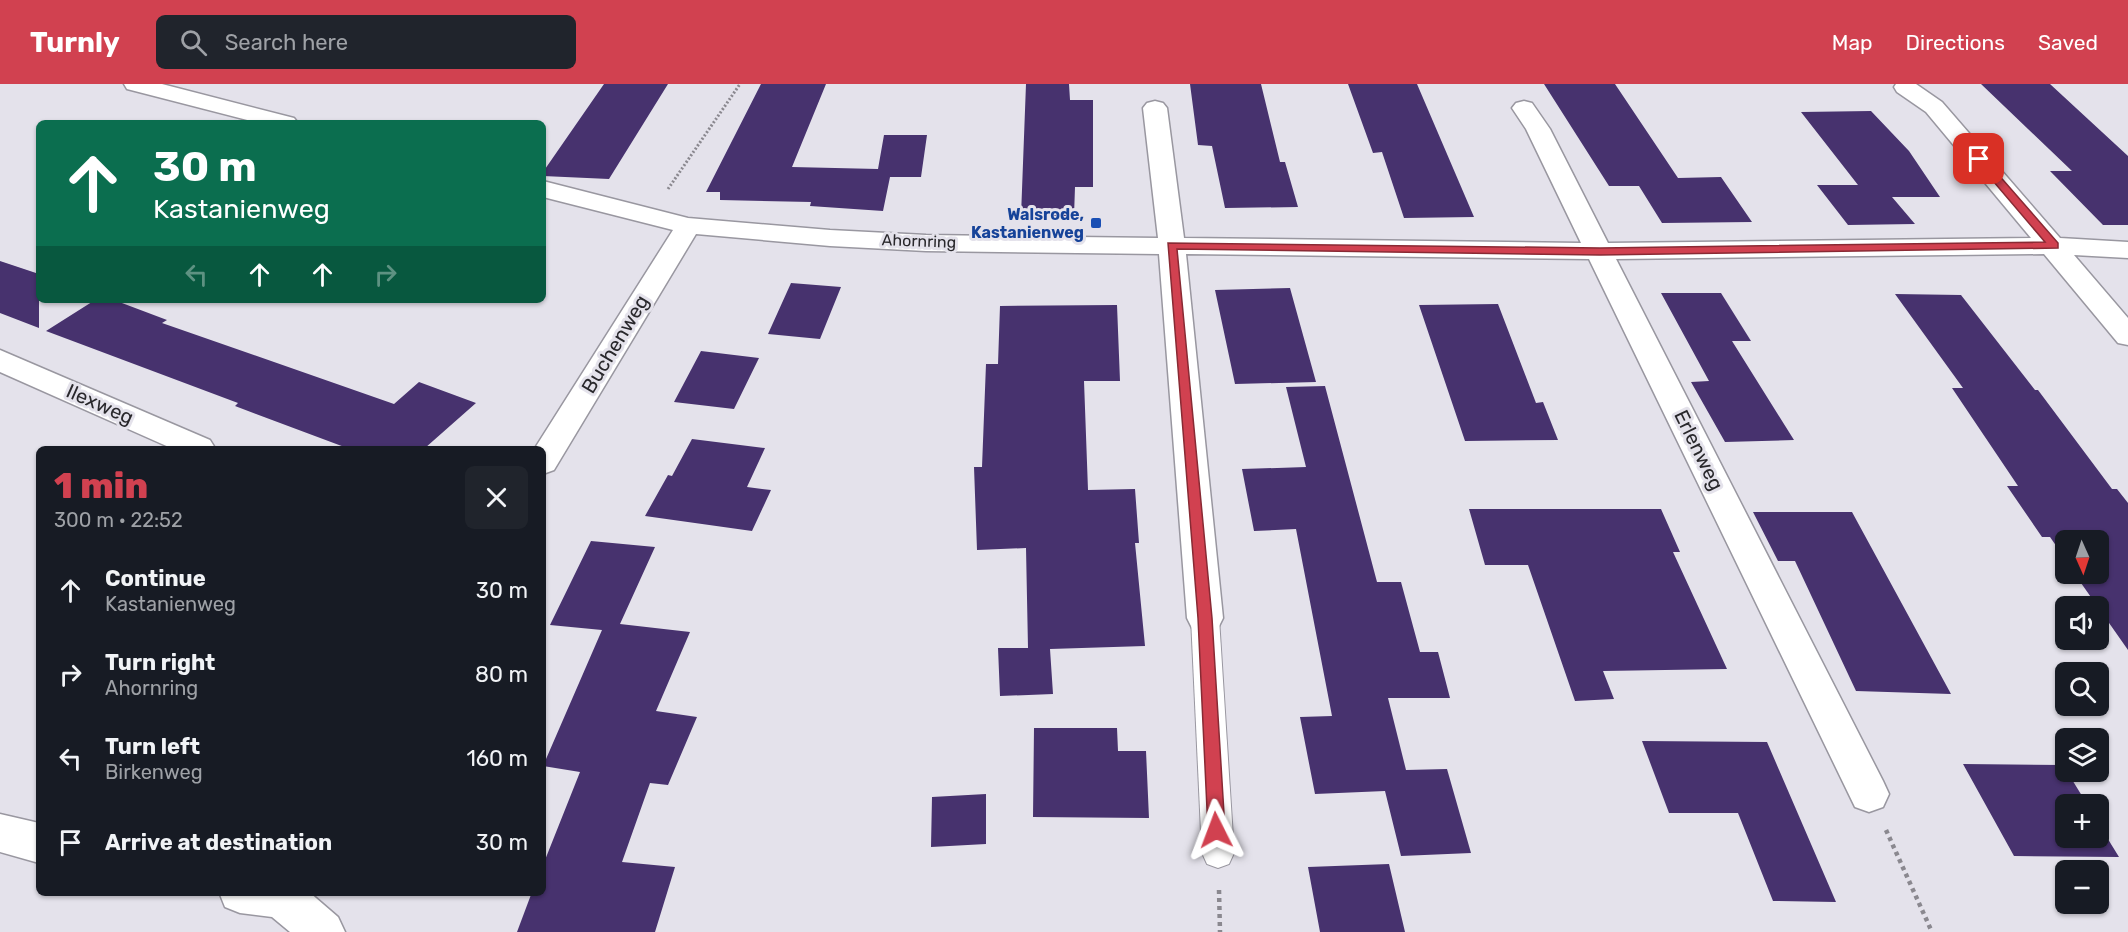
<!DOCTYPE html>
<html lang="en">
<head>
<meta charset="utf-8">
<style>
  body { margin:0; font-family:Rubik,sans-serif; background:#20242c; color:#f1f3f6; height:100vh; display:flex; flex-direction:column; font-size:22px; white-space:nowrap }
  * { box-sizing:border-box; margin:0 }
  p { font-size:20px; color:#9ea1a6 }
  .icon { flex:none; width:33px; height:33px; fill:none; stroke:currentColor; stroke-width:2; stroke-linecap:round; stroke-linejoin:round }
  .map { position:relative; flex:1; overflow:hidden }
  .drawer { position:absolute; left:36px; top:362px; width:510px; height:450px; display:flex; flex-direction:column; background:#171b24; border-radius:9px; box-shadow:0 2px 4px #0004 }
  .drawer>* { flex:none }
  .guide { position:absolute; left:36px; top:36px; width:510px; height:183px; border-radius:9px; box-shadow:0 2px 4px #0004; background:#0b6e4f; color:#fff; overflow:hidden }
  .needle { width:39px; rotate:177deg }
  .tools { position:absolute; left:2055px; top:446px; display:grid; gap:12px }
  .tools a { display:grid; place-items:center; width:54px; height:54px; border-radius:9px; background:#171b24; box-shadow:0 2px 4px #0004; font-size:30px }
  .pin { position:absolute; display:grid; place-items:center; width:51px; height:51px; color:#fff; margin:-26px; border-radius:12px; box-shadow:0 3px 9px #0006 }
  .me { position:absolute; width:66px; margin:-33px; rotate:357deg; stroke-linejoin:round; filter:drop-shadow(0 0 4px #0008) }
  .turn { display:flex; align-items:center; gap:21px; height:126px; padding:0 18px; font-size:27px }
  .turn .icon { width:78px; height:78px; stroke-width:2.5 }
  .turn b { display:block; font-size:42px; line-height:51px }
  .lanes { display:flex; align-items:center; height:57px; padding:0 18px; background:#0003; justify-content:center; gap:30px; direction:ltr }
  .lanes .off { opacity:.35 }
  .round { display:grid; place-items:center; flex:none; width:63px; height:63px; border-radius:9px; background:#20242c }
  .overview { display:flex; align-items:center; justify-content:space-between; height:102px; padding:0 18px }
  h1 { font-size:36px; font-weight:800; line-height:45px; color:#d14150 }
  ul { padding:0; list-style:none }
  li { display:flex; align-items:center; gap:18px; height:84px; padding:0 18px }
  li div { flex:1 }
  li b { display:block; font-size:22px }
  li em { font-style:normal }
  header { display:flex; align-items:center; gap:36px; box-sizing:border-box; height:84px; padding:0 30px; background:#d14150; color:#fff }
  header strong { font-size:28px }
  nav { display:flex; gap:33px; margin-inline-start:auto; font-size:21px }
  .search { width:420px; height:54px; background:#20242c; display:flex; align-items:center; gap:15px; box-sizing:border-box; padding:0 21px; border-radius:9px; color:#9ea1a6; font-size:22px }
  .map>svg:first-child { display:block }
  .building { fill:#47326e }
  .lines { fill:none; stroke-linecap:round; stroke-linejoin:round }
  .lane-casing { stroke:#9997a0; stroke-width:2 }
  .street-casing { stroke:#9997a0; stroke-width:3 }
  .path-far1 { stroke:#8a888f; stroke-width:3; stroke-dasharray:2 2; stroke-linecap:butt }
  .path { stroke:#8a888f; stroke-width:4.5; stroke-dasharray:4 4; stroke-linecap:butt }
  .lane { fill:#fff; fill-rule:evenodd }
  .street { fill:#fff; fill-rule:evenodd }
  .route { fill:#d14150; stroke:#882a34; stroke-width:1.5 }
  .transit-dot { fill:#1a4fb4; stroke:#e4e2eb; stroke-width:2 }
  .labels { text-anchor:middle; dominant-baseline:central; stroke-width:6; stroke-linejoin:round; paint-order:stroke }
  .far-transit-label { font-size:16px; font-weight:bold; fill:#164399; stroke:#e4e2eb; text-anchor:end }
  .far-street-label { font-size:16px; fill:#29282c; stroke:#e4e2eb }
  .street-label { font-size:20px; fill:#29282c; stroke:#e4e2eb }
</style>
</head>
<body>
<header>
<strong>Turnly</strong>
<div class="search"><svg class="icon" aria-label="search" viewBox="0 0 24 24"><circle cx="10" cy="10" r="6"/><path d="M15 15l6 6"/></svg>Search here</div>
<nav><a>Map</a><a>Directions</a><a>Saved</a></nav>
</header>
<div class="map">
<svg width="2128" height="848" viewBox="0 0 2128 848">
  <rect width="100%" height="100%" fill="#e4e2eb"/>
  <path class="building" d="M604 0H668L609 95 543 92V88Z
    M761 0H826L792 83 878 85 884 51H927L921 93H890L883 127 810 122 811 118 720 116V108H706Z
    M1026 0H1069L1070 16H1093V103H1075L1074 132H1021Z
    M1190 0H1261L1280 78H1285L1298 123 1225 124 1212 62 1198 61Z
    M1348 0H1417L1474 133 1404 134 1382 68 1373 69Z
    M1544 0H1615L1678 94 1721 93 1752 138 1662 139 1639 102H1609Z
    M1981 0H2050L2128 72V141H2103L2050 87H2072Z
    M1871 27 1909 67 1940 113H1892L1915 140 1848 141 1817 101H1858L1801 28Z
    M0 177 39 190V244L0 229Z
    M791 199 841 203 820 255 768 250Z
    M1290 204 1316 298 1235 300 1215 206Z
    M1661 209H1721L1751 257H1732L1794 356 1725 358 1691 298 1709 297Z
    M1895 210 1961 211 2035 306H2038L2112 405H2117L2128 419V566L2074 489H2098V456H2066V476L2050 453H2042L2007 402H2018L1952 304H1963Z
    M95 216H114L167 236 162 239 394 320 419 298 476 319 425 364H347L235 322 238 319 46 247Z
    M1498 220 1536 319 1543 318 1558 356 1465 357 1419 221Z
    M1117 221 1120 297H1084L1088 406 1135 405 1139 459H1135L1145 562 1050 565 1053 610 1000 612 998 564H1028L1026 464 977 466 974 383H982L986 280H998L1000 222Z
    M701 267 759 274 734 325 674 318Z
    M1325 302 1377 498H1401L1420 568H1438L1450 614H1388L1406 686 1447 685 1471 769 1401 772 1385 707 1315 710 1300 633 1332 632 1296 445 1254 447 1242 385 1306 383 1286 303Z
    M692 355 765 364 747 403 771 406 752 447 645 432 668 391 672 392Z
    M1469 425H1661L1680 468H1673L1727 585 1603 587 1614 615 1575 617 1528 481H1485Z
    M1753 428H1852L1951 610 1856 607 1795 477H1778Z
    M591 457 655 463 620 540 690 548 656 627 697 633 668 701 650 699 622 778 675 783 655 848H517L532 808H543V781L580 688 543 682 602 546 550 541Z
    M1034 644H1117L1118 667H1146L1149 734 1033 733Z
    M1642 657 1767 658 1836 818 1773 817 1738 729H1669Z
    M1963 680 2063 681 2087 720H2066V753H2098V739L2119 773 2014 772Z
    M986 710V760L931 763 932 713Z
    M1389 780 1405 848H1320L1308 783Z"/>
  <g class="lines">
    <defs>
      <path id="lane" d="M1205 523 1215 526 1219 534 1234 769 1229 780 1218 784 1207 780 1202 769 1191 534 1195 526Z"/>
      <path id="street" d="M124 0H162L294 34 298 39H259L127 5Z
        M1896 0H1916L1942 18 2060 154 2128 158V174L2074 171 2128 234V261L2118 259 2044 170 1616 175 1883 697 1889 710 1883 723 1869 728 1855 723 1589 175 1186 170 1223 534 1218 544 1205 549 1192 544 1187 534 1159 170 926 167 830 162 696 150 554 386 543 390V364H535L673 146 543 113V97L688 134 830 146 926 151 1158 154 1143 24 1147 19 1155 17 1163 19 1167 24 1184 154 1581 159 1526 45 1512 24 1516 19 1524 17 1532 19 1550 45 1608 159 2031 154 1926 28 1897 8 1894 3Z
        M0 266 210 356 215 364H171L0 288Z
        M0 730 39 739V779L0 768Z
        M219 808H309L338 833 345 848H290L272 833 240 829 225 823Z"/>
    </defs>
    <use href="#lane" class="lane-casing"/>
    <use href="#street" class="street-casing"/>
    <path class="path-far1" d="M668 105 740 0"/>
    <path class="path" d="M1886 746 1932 848
      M1219 806 1220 848"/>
    <use href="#lane" class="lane"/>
    <use href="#street" class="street"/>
  </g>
  <path class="route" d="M1976 73H1983L2058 159V164L1600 171 1177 165 1212 534 1225 746 1222 751 1216 753 1210 751 1208 746 1198 534 1168 159 1600 164 2045 158 1976 77Z"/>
  <rect class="transit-dot" x="1090" y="133" width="12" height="12" rx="3"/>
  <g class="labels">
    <g class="far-transit-label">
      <text x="1084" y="130">Walsrode,<tspan x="1084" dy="18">Kastanienweg</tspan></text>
    </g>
    <g class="far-street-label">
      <text transform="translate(919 157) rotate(2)">Ahornring</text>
    </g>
    <g class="street-label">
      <text transform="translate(615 260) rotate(-59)">Buchenweg</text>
      <text transform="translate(100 320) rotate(24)">Ilexweg</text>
      <text transform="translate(1699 366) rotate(64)">Erlenweg</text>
    </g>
  </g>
</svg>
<div class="tools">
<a><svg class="needle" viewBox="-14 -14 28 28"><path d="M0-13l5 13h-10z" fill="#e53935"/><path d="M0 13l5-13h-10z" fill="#9ea1a6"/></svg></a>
<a><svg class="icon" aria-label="sound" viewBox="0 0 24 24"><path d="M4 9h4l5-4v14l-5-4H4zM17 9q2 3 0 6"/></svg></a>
<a><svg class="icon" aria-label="search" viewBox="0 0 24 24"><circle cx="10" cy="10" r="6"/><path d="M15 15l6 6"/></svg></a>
<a><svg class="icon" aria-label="layers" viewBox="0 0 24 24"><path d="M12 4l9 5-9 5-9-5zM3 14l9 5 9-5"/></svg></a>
<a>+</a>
<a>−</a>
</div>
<div class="pin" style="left:1979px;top:75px;background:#d93025"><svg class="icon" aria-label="arrive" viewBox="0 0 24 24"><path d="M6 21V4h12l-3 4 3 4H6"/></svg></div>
<svg class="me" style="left:1216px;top:746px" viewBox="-20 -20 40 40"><path d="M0-17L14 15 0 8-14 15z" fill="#d14150" stroke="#fff" stroke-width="4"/></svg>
<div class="guide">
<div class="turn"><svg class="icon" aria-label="ahead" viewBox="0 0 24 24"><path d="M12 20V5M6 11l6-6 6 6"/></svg><div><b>30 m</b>Kastanienweg</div></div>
<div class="lanes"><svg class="icon off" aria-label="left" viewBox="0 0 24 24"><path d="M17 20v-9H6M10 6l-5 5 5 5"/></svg><svg class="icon" aria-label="ahead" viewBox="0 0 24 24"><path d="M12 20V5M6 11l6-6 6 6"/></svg><svg class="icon" aria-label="ahead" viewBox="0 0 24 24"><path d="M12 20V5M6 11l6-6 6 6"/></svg><svg class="icon off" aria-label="right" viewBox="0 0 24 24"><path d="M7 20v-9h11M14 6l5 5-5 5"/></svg></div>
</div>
<section class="drawer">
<div class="overview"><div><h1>1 min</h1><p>300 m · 22:52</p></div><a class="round"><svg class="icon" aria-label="close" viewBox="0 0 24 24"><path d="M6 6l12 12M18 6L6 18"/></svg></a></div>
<ul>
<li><svg class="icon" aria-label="ahead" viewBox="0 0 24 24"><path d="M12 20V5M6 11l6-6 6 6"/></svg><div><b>Continue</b><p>Kastanienweg</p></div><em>30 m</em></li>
<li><svg class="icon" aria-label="right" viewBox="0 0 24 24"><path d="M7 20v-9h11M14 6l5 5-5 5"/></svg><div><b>Turn right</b><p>Ahornring</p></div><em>80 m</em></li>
<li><svg class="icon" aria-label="left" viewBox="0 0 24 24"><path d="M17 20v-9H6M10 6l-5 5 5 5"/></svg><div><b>Turn left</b><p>Birkenweg</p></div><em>160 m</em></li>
<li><svg class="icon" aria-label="arrive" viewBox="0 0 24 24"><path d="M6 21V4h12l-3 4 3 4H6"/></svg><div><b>Arrive at destination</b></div><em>30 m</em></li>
</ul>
</section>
</div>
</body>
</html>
